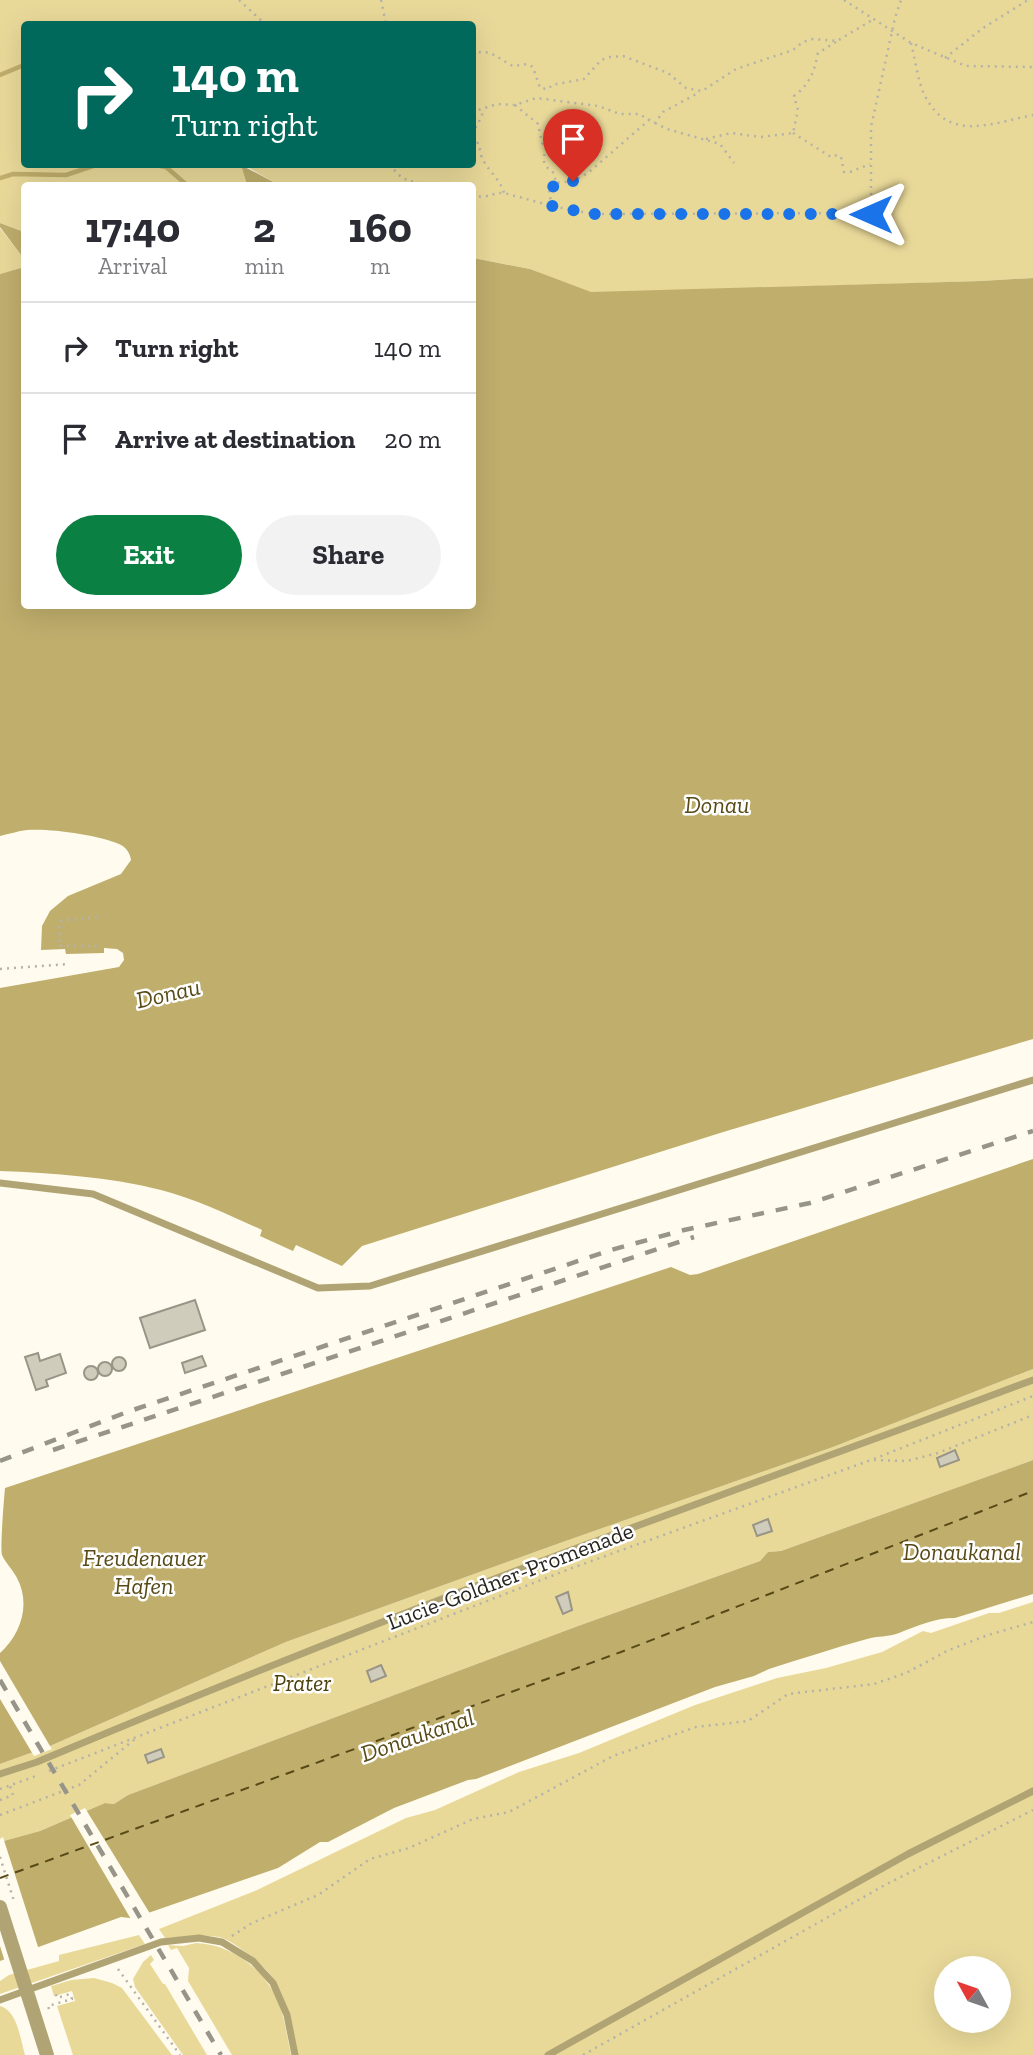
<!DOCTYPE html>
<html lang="en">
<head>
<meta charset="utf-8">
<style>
  body { margin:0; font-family:"Zilla Slab",serif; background:#f2f2f3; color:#2b2b33; height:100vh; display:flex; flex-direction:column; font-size:26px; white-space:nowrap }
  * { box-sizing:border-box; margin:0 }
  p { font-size:23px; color:#7c7c81 }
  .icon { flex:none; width:38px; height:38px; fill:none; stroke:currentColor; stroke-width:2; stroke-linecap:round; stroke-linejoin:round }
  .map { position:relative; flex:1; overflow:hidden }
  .side { position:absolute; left:21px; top:182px; width:455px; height:427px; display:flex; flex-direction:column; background:#fff; border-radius:7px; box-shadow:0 7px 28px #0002 }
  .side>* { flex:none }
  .banner { position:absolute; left:21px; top:21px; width:455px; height:147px; border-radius:7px; box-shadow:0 7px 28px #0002; background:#00695c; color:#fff; overflow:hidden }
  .needle { width:46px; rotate:310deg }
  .buttons { position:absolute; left:934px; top:1956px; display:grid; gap:14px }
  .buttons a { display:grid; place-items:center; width:77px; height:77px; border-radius:50%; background:#fff; box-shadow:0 7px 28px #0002; font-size:35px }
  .pin { position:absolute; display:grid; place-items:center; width:60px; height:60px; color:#fff; margin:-72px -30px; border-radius:50% 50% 50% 0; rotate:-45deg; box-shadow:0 0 7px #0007 }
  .pin .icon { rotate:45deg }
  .me { position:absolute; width:77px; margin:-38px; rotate:270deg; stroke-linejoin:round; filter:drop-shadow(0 0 5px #0008) }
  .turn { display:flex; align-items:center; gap:24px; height:147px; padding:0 35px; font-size:32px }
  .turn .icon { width:91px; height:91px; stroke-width:2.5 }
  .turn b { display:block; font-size:49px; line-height:60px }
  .eta { display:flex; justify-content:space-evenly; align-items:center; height:119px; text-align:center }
  .eta b { font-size:42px; font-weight:800; line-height:49px }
  .primary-button { display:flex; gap:14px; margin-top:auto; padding:14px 35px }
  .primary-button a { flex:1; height:80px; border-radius:42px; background:#0b8043; color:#fff; font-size:28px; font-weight:800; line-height:80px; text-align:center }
  .primary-button a+a { background:#f2f2f3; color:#2b2b33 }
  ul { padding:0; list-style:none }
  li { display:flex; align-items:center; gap:21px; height:91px; padding:0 35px; border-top:2px solid #e1e1e2 }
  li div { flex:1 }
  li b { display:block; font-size:26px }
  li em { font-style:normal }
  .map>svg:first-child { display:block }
  .green { fill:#e9d999; fill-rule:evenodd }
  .water { fill:#bfae6c }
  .pier { fill:#fffbee }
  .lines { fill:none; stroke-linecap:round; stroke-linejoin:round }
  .stream { stroke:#bfae6c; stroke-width:4.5 }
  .ferry { stroke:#574a17; stroke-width:2; stroke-dasharray:9 7; stroke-linecap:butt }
  .building { fill:#d0ccbc; stroke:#999586; stroke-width:2 }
  .path { stroke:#b5b2a8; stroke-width:2.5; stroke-dasharray:2 5; stroke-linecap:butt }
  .service { stroke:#b1a474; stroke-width:7 }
  .rail { stroke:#97948a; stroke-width:4.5; stroke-dasharray:12 12; stroke-linecap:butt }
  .path-bridge { stroke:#b5b2a8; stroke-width:2.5; stroke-dasharray:2 5; stroke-linecap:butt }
  .minor-bridge { stroke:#b1a474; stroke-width:14 }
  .route { stroke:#1a73e8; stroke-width:12; stroke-dasharray:0 21.6 }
  .labels { text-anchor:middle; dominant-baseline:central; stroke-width:5; stroke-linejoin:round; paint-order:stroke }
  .street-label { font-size:23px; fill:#272620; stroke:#fff }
  .park-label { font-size:23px; font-style:italic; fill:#4d410b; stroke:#fff }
  .water-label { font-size:24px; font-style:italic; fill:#574a17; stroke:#fff }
</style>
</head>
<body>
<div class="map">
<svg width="1033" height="2055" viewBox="0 0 1033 2055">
  <rect width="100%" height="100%" fill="#fffbee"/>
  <path class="green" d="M0 0H1033V278L981 281 590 293 530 269 473 258 472 186 279 185 244 165 472 164V24H24V164L241 165 247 185 24 186V232L0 223Z
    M0 228 24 259V267L0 274Z
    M1033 1369V1460L781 1551 768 1552 760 1561 578 1626 128 1795 114 1804 105 1803 40 1831 0 1842V1764L50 1746 286 1642 560 1543 833 1447Z
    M1033 1602V2055H298C288 2013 285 1979 247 1953 238 1947 228 1939 219 1937 201 1934 182 1937 165 1938L159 1929 257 1890 406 1818 435 1810 519 1772 579 1753 695 1705 777 1678 826 1668 882 1652 923 1631 931 1633 989 1613H999ZM947 1969H999V2021H947Z
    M139 1935 145 1944 0 1994V1981L9 1975 59 1961V1955Z
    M196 1943C231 1944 264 1969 278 2001 285 2018 287 2037 291 2055H232L188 1981 189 1968 177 1948 171 1950 168 1945 183 1946Z
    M151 1955 154 1960 150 1964 163 1984H165L207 2055H183L135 1987 133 1979 143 1962Z
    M94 1978 112 1983 122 1988 172 2055H73L57 2006 75 2001 72 1991 54 1996 51 1986 71 1980Z
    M0 2006C18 2011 20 2039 25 2055H0Z"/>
  <path class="water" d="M241 165 279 185H247Z
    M0 223 24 232V259L0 227Z
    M473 258 530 269 591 292 981 281 1033 278V1039L720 1133 362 1246 342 1266 296 1245 293 1251 260 1236 262 1230C229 1215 196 1199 161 1190 110 1177 53 1173 0 1171V988L119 967 124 960 123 953 117 949 104 948V953L66 954 65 949 41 950 42 926 50 911 68 896 121 874 131 860C130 853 126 847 119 844 99 835 49 828 27 830 18 831 9 834 0 836V274L24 267V606H472Z
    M1033 1159V1369L833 1447 560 1543 286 1642 50 1746 0 1764V1653C21 1634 31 1604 17 1578 13 1570 5 1562 2 1555 0 1548 4 1499 5 1488L671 1267 690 1275 698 1274Z
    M1033 1460V1594L955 1618C934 1618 917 1626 899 1633 889 1637 877 1636 867 1639 834 1648 801 1659 769 1669L754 1676 715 1687 476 1779 468 1780 394 1808 328 1842H320L278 1868 151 1912 130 1918 121 1917 0 1961V1842L40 1831 105 1803 114 1804 128 1795 578 1626 760 1561 768 1552 781 1551Z"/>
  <path class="pier" d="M0 1661 50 1746 52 1749 34 1756 0 1699Z
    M85 1808 149 1912 151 1916 132 1921 70 1815Z
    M3 1837 39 1950 5 1962 0 1946V1839Z"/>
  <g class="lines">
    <path class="stream" d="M0 75 24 65
      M150 164 166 167 188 186
      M0 178 13 174 66 175 99 164"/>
    <path class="ferry" d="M0 1878 621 1652 1033 1491"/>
  </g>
  <path class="building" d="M195 1300 205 1330 150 1348 140 1318Z
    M38 1353 40 1361 60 1354 66 1373 46 1380 48 1386 36 1390 25 1357Z
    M202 1356 206 1366 185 1373 182 1363Z
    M112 1364a7 7 0 1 1 14 0a7 7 0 1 1-14 0Z
    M98 1369a7 7 0 1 1 14 0a7 7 0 1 1-14 0Z
    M84 1373a7 7 0 1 1 14 0a7 7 0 1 1-14 0Z
    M955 1450 959 1460 940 1467 937 1458Z
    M768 1519 772 1531 757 1536 753 1525Z
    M568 1592 572 1610 563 1614 556 1597Z
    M381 1665 386 1676 371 1682 367 1671Z
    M161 1749 164 1757 148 1763 145 1755Z"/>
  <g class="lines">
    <path class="path" d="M239 0 265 24
      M381 0 386 24
      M844 0 911 43 966 66 1033 67
      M911 43C915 58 918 83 925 96 949 143 992 123 1033 115
      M472 54C490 47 498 59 513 66L527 64 533 67 540 88 548 89 552 85 584 79 601 60 610 57 623 56 668 73 686 88 702 91 736 69 793 50 803 42 813 39 837 41 874 19
      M945 58 983 28 1028 0
      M515 105 538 124 542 143 547 147C542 160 542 165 554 173L556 183 573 181 588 173 649 120
      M472 112 497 104 515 105 536 98 598 106 620 114H639L655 123 663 112 700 92
      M655 123 667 129 720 144 734 163
      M793 133 831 157 837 155 841 157 844 172H850L870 164
      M472 134 482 116V109
      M472 137C482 146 478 147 482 158 488 171 500 179 504 193
      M706 139 731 133 761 137 793 133 798 110 794 96C810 84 814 72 818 53L836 42
      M390 164C403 184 411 180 431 186
      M472 195C487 200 492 192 504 193L552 206 593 214 871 213V127L895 18 901 0
      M552 206 549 192 556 183
      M97 917 60 921 59 946H98
      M0 969 69 964
      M874 1460 907 1461 938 1453 1033 1415
      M49 1771 572 1568 871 1460 1033 1396
      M0 1789 36 1776
      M0 1800 13 1795 10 1786
      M0 1815 79 1785 135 1739
      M232 1936 252 1923 318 1895 370 1859 409 1848 473 1819 509 1812 613 1756 696 1727 748 1721 788 1694 874 1684 906 1673 949 1650 988 1635 1033 1622
      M118 1969 180 2055
      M49 2009 48 2006 72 1999 70 1994 57 1998 55 1991
      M583 2055 885 1885 1033 1810"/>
    <path class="service" d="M0 1183 93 1194 318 1288 370 1286 1033 1080
      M0 1774 37 1762C218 1686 401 1613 585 1545 734 1490 884 1436 1033 1380
      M0 2000 161 1942 199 1938 222 1942 253 1961 273 1983 287 2015 295 2055
      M548 2055 908 1854 1033 1791"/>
    <path class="rail" d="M53 1450 694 1237
      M0 1461 127 1412 611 1250 684 1230 810 1203 1033 1131
      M0 1680 221 2055"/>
    <path class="path-bridge" d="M0 1857 14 1901"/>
    <path class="minor-bridge" d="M0 1907 47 2055"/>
  </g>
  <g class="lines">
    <path class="route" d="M573 181 556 183 549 192 552 206 593 214H871"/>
  </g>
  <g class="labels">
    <g class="street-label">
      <text transform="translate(510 1576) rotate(-21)">Lucie-Goldner-Promenade</text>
    </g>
    <g class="park-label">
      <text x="302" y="1683">Prater</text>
    </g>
    <g class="water-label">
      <text x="717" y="804">Donau</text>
      <text transform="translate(168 993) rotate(-13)">Donau</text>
      <text x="962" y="1551">Donaukanal</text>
      <text x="144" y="1557">Freudenauer<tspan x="144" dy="28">Hafen</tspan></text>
      <text transform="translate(417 1735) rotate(-19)">Donaukanal</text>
    </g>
  </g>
</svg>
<div class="buttons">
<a><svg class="needle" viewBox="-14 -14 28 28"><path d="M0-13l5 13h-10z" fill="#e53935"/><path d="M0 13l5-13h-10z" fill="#7c7c81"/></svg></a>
</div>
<div class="pin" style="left:573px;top:181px;background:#d93025"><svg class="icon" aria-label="arrive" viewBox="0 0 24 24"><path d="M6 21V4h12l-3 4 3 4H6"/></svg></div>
<svg class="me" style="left:871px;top:214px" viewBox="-20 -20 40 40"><path d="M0-17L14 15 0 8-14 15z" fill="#1a73e8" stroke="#fff" stroke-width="4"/></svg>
<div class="banner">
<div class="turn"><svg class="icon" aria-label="right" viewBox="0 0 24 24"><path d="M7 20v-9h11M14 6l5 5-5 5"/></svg><div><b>140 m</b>Turn right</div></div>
</div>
<section class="side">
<div class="eta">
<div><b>17:40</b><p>Arrival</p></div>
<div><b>2</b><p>min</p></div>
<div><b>160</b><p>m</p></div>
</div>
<ul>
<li><svg class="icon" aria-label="right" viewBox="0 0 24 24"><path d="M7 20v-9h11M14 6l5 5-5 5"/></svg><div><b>Turn right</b></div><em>140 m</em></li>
<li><svg class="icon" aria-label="arrive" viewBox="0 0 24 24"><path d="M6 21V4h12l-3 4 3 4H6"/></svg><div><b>Arrive at destination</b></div><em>20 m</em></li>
</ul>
<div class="primary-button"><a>Exit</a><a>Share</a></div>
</section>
</div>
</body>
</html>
